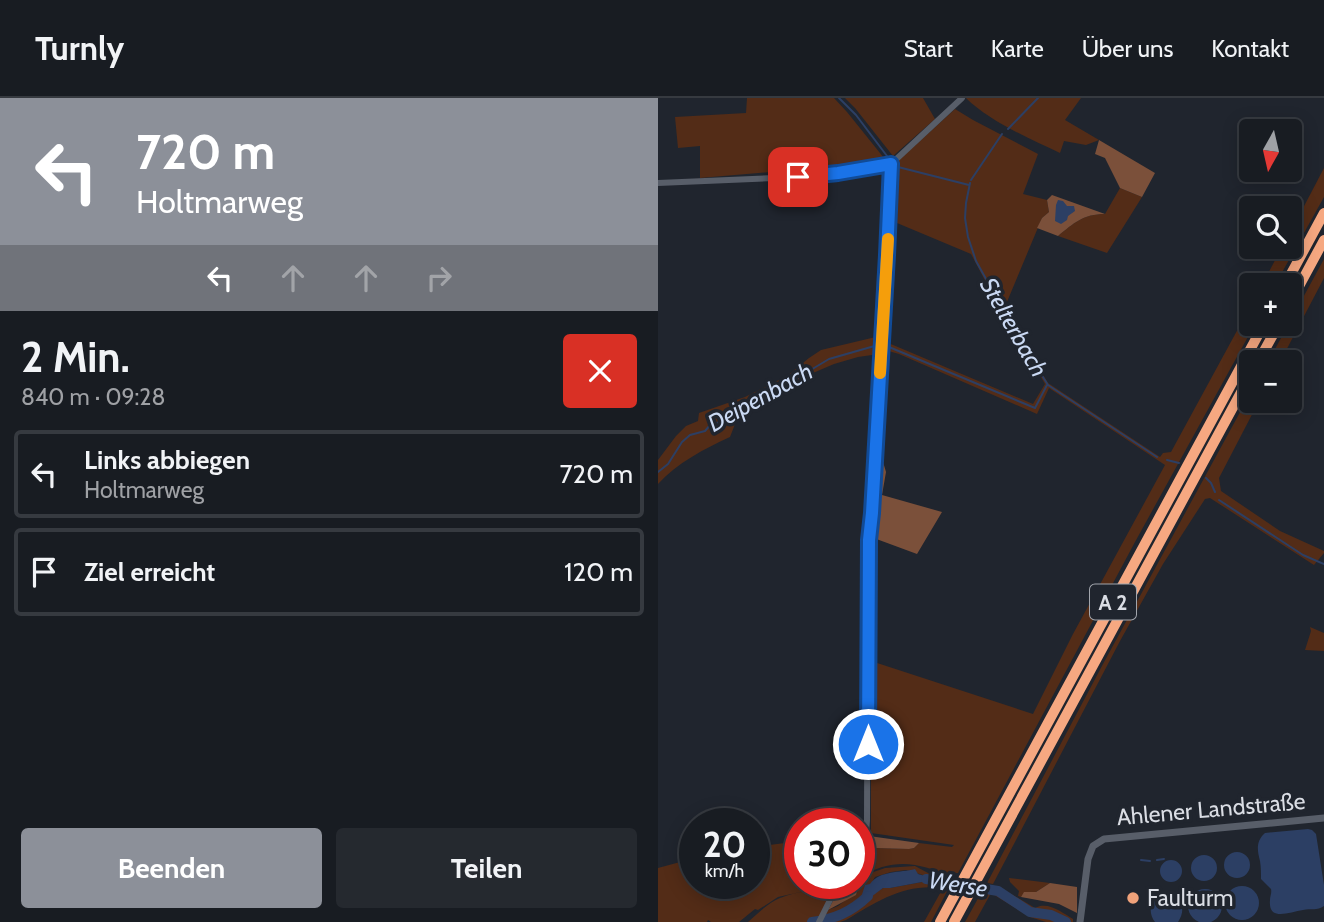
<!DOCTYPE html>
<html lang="de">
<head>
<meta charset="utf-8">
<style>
  body { margin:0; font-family:Cabin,sans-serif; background:#25292f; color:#f1f3f6; height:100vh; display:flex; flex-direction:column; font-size:26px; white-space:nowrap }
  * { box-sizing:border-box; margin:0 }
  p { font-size:23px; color:#9fa1a5 }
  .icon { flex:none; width:38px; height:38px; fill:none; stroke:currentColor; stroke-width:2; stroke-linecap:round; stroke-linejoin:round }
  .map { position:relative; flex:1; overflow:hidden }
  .drawer { display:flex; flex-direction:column; background:#181c22; width:658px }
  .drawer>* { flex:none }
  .top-card { background:#8c9099; color:#fff; overflow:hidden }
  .needle { width:46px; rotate:188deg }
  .controls { position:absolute; left:581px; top:21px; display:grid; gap:14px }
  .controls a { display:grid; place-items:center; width:63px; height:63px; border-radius:7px; background:#181c22; box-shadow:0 4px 18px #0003,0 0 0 2px #363a40; font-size:35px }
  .speed { position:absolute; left:21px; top:710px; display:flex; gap:14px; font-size:35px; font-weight:700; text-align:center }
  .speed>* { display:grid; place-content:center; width:91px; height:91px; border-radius:50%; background:#181c22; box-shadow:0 4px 18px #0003,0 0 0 2px #363a40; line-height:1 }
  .speed small { font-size:18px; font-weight:400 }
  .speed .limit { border:10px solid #d22; background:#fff; color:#111 }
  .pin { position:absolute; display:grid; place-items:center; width:60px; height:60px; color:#fff; margin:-30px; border-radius:14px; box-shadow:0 4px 10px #0006 }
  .me { position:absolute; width:77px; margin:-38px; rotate:0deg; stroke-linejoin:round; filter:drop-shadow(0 0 5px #0008) }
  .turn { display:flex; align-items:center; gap:24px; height:147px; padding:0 21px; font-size:32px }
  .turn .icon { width:91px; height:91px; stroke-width:2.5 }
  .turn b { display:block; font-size:49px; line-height:60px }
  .lanes { display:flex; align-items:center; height:66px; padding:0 21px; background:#0003; justify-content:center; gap:35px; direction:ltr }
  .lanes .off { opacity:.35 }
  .round { display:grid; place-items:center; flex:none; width:74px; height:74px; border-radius:7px; background:#25292f }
  .overview { display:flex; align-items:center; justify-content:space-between; height:119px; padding:0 21px }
  h1 { font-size:42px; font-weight:700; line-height:52px }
  .action { display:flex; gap:14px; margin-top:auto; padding:14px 21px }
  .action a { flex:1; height:80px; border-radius:7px; background:#8c9099; color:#fff; font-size:28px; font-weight:700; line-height:80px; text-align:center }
  .action a+a { background:#25292f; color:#f1f3f6 }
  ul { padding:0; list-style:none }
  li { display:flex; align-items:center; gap:21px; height:88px; margin:0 14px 10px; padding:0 7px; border:4px solid #363a40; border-radius:7px }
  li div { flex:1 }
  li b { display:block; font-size:26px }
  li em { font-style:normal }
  header { display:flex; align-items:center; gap:42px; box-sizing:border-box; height:98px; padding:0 35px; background:#181c22; border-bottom:2px solid #363a40 }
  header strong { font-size:33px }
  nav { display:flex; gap:38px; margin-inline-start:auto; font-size:24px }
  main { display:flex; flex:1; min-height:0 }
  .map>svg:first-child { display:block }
  .green { fill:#532c17; fill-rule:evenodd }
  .forest { fill:#7b503a }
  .water { fill:#2c3f64 }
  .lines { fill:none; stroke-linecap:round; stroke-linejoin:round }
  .stream { stroke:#2c3f64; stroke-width:2 }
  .river { stroke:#2c3f64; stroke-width:10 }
  .minor { stroke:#585e69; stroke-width:6 }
  .tertiary { stroke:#585e69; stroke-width:7 }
  .motorway { stroke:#f6a881; stroke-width:10 }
  .route-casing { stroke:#114b97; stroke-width:18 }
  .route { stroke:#1a73e8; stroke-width:12 }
  .slow { stroke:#f59e0b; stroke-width:12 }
  .poi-dot { fill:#f0a27a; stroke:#20252e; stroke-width:2.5 }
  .labels { text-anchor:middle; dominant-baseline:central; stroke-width:7; stroke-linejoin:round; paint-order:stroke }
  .shield { fill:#20252e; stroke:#a2a6ad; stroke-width:2 }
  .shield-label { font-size:21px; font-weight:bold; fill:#dadde4 }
  .street-label { font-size:23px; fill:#dadde4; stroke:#20252e }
  .poi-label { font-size:23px; fill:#dadde4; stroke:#20252e; text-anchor:start }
  .water-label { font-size:24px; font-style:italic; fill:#cad9f3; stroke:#20252e }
</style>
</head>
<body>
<header>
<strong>Turnly</strong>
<nav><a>Start</a><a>Karte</a><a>Über uns</a><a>Kontakt</a></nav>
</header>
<main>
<section class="drawer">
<div class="top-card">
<div class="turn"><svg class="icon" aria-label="left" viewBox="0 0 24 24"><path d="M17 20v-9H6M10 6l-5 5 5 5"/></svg><div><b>720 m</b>Holtmarweg</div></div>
<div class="lanes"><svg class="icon" aria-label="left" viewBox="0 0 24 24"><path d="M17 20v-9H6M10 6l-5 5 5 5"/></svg><svg class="icon off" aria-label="ahead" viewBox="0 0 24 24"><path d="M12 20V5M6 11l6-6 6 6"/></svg><svg class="icon off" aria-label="ahead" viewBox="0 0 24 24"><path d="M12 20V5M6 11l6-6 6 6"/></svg><svg class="icon off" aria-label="right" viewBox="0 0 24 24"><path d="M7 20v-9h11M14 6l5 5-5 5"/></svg></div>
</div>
<div class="overview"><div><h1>2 Min.</h1><p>840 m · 09:28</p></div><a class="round" style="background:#d93025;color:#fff"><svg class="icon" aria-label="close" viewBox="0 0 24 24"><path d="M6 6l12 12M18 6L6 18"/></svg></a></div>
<ul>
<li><svg class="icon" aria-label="left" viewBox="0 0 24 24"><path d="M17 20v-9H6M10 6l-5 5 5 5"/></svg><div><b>Links abbiegen</b><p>Holtmarweg</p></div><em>720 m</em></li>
<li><svg class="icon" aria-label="arrive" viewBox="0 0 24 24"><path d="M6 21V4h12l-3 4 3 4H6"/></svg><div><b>Ziel erreicht</b></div><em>120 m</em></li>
</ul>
<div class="action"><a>Beenden</a><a>Teilen</a></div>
</section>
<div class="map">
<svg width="666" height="824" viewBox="0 0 666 824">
  <rect width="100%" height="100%" fill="#20252e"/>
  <path class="green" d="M89 0H176L189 14 226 60 184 68 42 80V48L20 50 17 19 88 15Z
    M187 0H265L277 21 235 58 197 10Z
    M308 0H423L407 22 441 42 428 47 406 43 402 55C372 41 331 23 308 0Z
    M297 11 315 22 380 56 365 96 389 102 391 114 384 120 346 211 390 285 502 359 505 355 513 354 593 207V226H597L477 444 300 775H298L296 780C260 764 237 759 201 779V757L203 754 212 755 218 750 251 751 256 750 261 745 294 749 296 747 213 735V563L375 616 415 536 507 367 391 290 379 316 241 256 227 252 228 244 375 306 387 286 332 192 313 156 239 125 241 62Z
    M666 70V99L617 187H604L624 149H632V135Z
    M462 90 484 99 449 155 400 138C416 125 425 116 447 116Z
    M666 161V180L622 264H610Z
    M222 238 221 256 200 259 176 266 155 275 139 287 85 315 79 321 72 339C46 351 19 365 0 386V362L18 338 28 328 40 323 41 315 87 299 129 278 151 260 163 252Z
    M593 294V303H601L561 380 563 393 622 433 666 453V455L656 467 552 400 547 401 505 466 462 543 335 786 329 785 445 566Z
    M652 529 666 535V553L647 552 653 533Z
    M142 743V786H178L120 799 100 812 97 811 81 824H53L50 822 49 824H0V770L37 760V786H96V749Z
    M257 768 270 775 295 782 273 824H266L285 790C246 785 220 803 188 822L182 824H163L170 812 180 808 201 791 202 782 207 777 227 770ZM248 772 278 781 277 784H264L232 790H225L202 805 217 779 233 774Z
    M351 780 392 785 378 794 366 795 363 799 360 798 361 793 352 784Z
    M328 786C346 790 361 801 377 810 391 803 404 815 415 821V824H388L372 819 333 795 317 824H307Z
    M177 788 158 824H90C100 815 110 805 122 800 138 793 160 792 177 788Z"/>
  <path class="forest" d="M441 42 497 75 484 99 462 90 447 60 437 56Z
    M394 97 447 116C425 116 416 125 400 138L379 130 384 120 391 114 389 102Z
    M223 357 228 374 224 397 284 414 259 456 213 439Z
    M211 738 261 745 256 750 251 751 218 750 212 755 203 754Z
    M207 777 202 782 198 797 170 812 183 788 201 786V781Z
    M392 785 419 789V815L401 806 363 799 366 794H378Z"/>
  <path class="water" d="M400 102 405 103 409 108H416L417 113 410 118 409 122 403 126 397 123 398 107Z
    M650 731 654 732 658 736 666 787V808C659 813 653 810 645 812 631 814 610 824 612 802 612 798 614 795 613 791L603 781C603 775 603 769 602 763 599 752 598 743 607 735Z
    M566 767a13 13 0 1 1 26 0a13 13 0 1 1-26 0Z
    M533 770a13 13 0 1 1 26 0a13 13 0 1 1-26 0Z
    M502 773a11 11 0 1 1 22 0a11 11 0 1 1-22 0Z
    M257 771 260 776 281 782 277 784H264L232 790H225L205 805 201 806 207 787 212 786C222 772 242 775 257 771Z
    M567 805a17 17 0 1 1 34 0a17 17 0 1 1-34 0Z
    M530 808a17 17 0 1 1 34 0a17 17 0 1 1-34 0Z
    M508 796C523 799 529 811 520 824H497C488 812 494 799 508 796Z"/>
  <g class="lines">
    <path class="stream" d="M181 0 198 17 229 58
      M350 31 380 0
      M240 69 311 87
      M313 82 344 36
      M312 85 308 105 307 120 310 139 318 163 366 249 390 287 499 359
      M231 249 377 310 389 287
      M509 362 521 365
      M0 374 10 366 24 344 32 337 47 333 53 326 63 324 84 309 121 291 171 261 220 247
      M548 380 553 385 557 394
      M561 402 645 457 666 466
      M483 762 492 763
      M499 762 506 761"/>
    <path class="river" d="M268 781 340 793 372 814 393 817 408 824
      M154 824C177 821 193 814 210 798"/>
    <path class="minor" d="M0 85 140 79 180 75 233 66 304 0
      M201 749 208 736 209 722 210 442 214 415 229 157 233 66
      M161 824 180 786"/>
    <path class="tertiary" d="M422 824 430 761 435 748 446 741 666 720"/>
    <path class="motorway" d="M627 187 666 115
      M632 205 666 142
      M600 264 621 226
      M282 824 606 226
      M296 824 593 276"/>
  </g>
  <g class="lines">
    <defs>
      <path id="route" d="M140 79 180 75 233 66 229 157 214 415 211 442 210 646"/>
    </defs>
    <use href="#route" class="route-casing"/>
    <use href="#route" class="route"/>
    <path class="slow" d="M222 275 230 141"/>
  </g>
  <circle class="poi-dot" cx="475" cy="800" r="7"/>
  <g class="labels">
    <rect class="shield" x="432" y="486.5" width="46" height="35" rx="5"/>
    <g class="shield-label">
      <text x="455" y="504">A 2</text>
    </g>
    <g class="street-label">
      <text transform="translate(553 711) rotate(-5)">Ahlener Landstraße</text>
    </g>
    <g class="poi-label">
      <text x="489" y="800">Faulturm</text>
    </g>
    <g class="water-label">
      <text transform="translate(356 229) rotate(60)">Stelterbach</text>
      <text transform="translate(102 299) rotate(-29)">Deipenbach</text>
      <text transform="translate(300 786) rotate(9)">Werse</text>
    </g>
  </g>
</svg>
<div class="controls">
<a><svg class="needle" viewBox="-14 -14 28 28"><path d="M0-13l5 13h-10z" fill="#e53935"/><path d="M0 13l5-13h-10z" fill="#9fa1a5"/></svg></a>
<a><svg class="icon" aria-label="search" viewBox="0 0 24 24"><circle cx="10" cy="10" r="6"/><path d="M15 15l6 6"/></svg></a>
<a>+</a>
<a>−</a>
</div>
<div class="speed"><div>20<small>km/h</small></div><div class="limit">30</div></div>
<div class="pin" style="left:140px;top:79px;background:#d93025"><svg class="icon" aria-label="arrive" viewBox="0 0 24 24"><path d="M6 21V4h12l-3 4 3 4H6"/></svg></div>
<svg class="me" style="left:210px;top:646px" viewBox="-20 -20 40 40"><circle r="17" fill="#1a73e8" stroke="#fff" stroke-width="3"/><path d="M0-11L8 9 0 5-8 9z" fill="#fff"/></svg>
</div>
</main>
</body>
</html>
